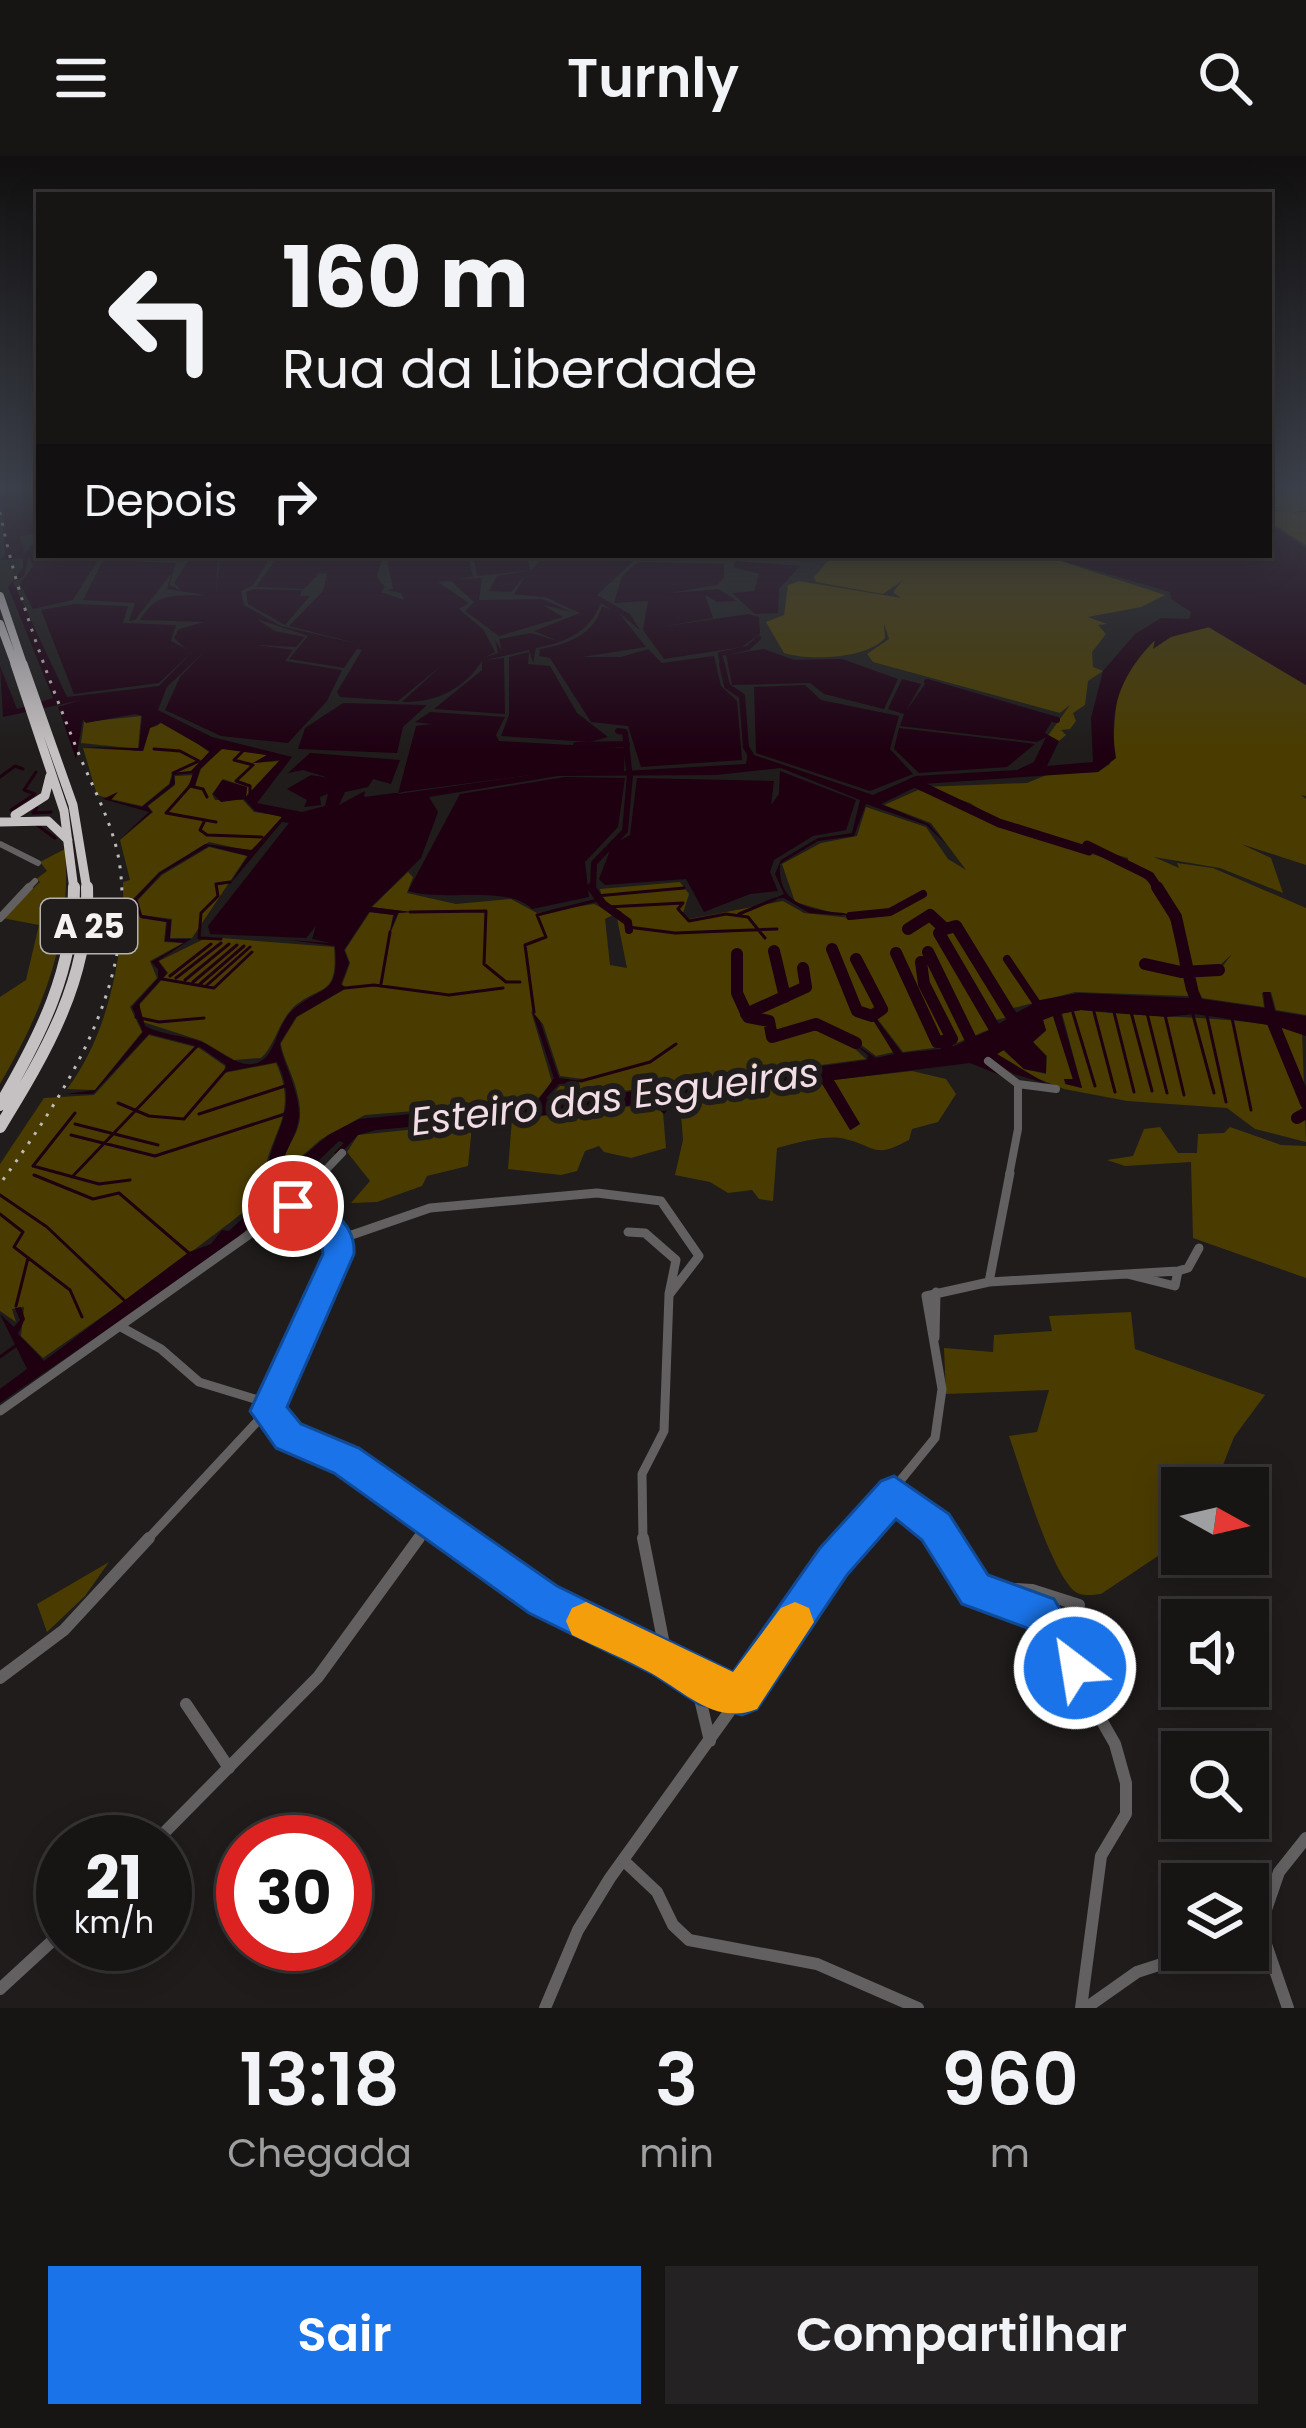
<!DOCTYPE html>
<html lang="pt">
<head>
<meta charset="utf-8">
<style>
  body { margin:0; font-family:Poppins,sans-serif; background:#242222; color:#f1f3f6; height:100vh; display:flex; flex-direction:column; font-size:45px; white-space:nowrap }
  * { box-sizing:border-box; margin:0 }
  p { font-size:39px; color:#9e9fa0 }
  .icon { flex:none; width:66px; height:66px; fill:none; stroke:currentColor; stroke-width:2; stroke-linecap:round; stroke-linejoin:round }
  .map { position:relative; height:1852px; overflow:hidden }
  .sheet { display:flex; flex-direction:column; background:#171514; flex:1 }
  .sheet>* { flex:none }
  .hud { position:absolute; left:36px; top:36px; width:1236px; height:366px; border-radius:0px; box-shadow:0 6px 30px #0003,0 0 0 3px #363434; background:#171514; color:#f1f3f6; overflow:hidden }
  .needle { width:78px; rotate:98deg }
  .tools { position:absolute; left:1161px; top:1311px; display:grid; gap:24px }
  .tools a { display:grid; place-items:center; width:108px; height:108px; border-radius:0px; background:#171514; box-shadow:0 6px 30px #0003,0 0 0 3px #363434; font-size:60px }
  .speed { position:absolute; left:36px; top:1659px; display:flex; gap:24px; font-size:60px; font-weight:700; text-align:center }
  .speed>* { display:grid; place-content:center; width:156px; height:156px; border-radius:50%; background:#171514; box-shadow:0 6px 30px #0003,0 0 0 3px #363434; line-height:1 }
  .speed small { font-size:30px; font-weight:400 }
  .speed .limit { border:18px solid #d22; background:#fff; color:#111 }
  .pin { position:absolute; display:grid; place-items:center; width:102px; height:102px; color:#fff; margin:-51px; border:6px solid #fff; border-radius:50%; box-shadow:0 3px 12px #0007 }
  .me { position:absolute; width:132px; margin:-66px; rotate:329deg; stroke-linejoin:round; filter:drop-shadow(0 0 9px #0008) }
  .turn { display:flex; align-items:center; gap:42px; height:252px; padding:0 48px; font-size:54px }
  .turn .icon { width:156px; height:156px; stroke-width:2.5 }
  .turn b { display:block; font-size:84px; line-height:102px }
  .then { display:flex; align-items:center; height:114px; padding:0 48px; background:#0003; gap:24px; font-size:45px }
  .eta { display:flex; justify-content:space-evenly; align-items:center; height:204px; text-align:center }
  .eta b { font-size:72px; font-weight:600; line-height:84px }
  .cta { display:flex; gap:24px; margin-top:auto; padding:24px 48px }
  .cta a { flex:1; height:138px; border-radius:0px; background:#1a73e8; color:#fff; font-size:48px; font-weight:600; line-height:138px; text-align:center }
  .cta a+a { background:#242222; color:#f1f3f6 }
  header { display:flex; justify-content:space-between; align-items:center; height:156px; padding:0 48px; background:#171514; font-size:54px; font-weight:600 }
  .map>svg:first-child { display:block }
  .green { fill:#4a3c00 }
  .water { fill:#1e0011; fill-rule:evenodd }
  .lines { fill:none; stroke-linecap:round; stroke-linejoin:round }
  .stream { stroke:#1e0011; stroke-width:3 }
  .canal-far2 { stroke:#1e0011; stroke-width:4.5 }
  .canal-far1 { stroke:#1e0011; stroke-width:6 }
  .canal { stroke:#1e0011; stroke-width:8 }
  .river-far1 { stroke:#1e0011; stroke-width:9 }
  .river { stroke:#1e0011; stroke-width:12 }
  .minor-far3 { stroke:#626060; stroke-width:6 }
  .minor-far2 { stroke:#626060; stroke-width:8 }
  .minor-far1 { stroke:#626060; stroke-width:9 }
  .minor { stroke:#626060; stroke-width:12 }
  .highway-far2 { stroke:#c5c0c1; stroke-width:8 }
  .highway-far1 { stroke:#c5c0c1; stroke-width:9 }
  .highway { stroke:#c5c0c1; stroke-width:12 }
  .rail { stroke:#bebcbb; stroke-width:3; stroke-dasharray:3 8; stroke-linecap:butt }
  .route { fill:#1a73e8; stroke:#114b97; stroke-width:3 }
  .slow { fill:#f59e0b }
  .labels { text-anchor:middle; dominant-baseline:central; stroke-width:12; stroke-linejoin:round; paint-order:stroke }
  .shield { fill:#1f1c1b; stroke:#b5b2b2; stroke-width:3 }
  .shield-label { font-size:33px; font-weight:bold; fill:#f5f3f2 }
  .water-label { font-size:39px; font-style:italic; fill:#f2dce6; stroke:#1f1c1b }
</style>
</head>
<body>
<header><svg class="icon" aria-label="menu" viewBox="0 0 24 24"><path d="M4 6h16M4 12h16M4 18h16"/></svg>Turnly<svg class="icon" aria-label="search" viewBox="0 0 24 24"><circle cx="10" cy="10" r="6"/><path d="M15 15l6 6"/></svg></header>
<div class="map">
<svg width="1306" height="1852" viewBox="0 0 1306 1852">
  <rect width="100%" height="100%" fill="#1f1c1b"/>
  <path class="green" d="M1269 335H1306V354L1290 357 1306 356V389L1269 365V355H1286L1269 353Z
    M833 399H1042L1165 439 1141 451 1088 461 1107 468 1098 469 1106 478 1092 496 1093 511 1103 515 1088 525 1085 549 1073 557 1076 565 1070 573 1061 574 1066 579 1059 585 1047 581 1070 549 1060 557 873 506 867 498 889 483 884 467 885 482C867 503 809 505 784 497L766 466 784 459 788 429 799 425 901 442 893 436 902 425 883 438 816 426 814 421Z
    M1208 471 1306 529V640L1301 639 1306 643V709L1241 688 1271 702 1283 737 1220 712 1154 701 1179 712 1177 707 1213 712 1306 752V859L1276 854 1271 836 1262 837 1264 851 1202 842 1190 814 1219 815 1232 798 1217 812 1187 811C1182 767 1171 727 1128 707V702L1012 670C1098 715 1167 682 1180 812L1162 809 1183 819 1188 840 1075 836 1006 854 1008 861 988 866 990 873 952 889 944 884 941 891 903 896 876 861 884 851 874 857 859 850 856 857 872 863 894 896 876 900 847 878 842 881 866 903 555 944 549 942 560 930H576L583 923 560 920 543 868 531 855 552 926 536 945 365 959 320 984 283 1017C280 994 298 984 300 961 302 932 281 901 281 887L297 861 347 832 342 829 350 807 345 794 370 756 393 759 389 780 399 757 410 756 372 751 408 716 413 721 407 737 456 748 511 743 537 757 594 748 615 758 605 763 610 809 627 812 617 762 622 756 603 746 600 733 680 726 689 738 683 757 689 763 783 745 804 757 851 762 795 746 782 708 821 687 857 680 866 651 926 671 948 703 966 714 931 667 884 649 918 634 966 648 1007 671 970 647 923 631 1027 627 1049 618 1098 616 1110 608C1120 563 1105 523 1153 486 1165 477 1193 477 1208 471Z
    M141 560 138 593 81 587 84 566Z
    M152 563 177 572 210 597 191 615 172 617 169 628 142 650 111 643 117 636 107 642 97 639 83 592 143 595 150 572 159 569Z
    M222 592 267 599 253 607 279 605 246 640 247 631 223 623 212 638 215 644H243L254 656 281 660V665L250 695 209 686 159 716 132 744 140 762 166 766 164 786 183 787 150 805 157 822 130 851 142 876 95 934 67 933C109 878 125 794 123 726L130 724 120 684 153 656 148 650 175 629V620L195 619 187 631 195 630 201 613Z
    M209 691 247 700 192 782H170L172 763 142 759 138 744 162 719Z
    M65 693C72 782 44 852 0 928V841L26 824 39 769 2 762 40 726 36 723 47 715 40 706Z
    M208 781 334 791C339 845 317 827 291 854 278 868 274 891 261 902L234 904 202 885 140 865V848L168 817 159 805Z
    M1081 854C1152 863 1234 858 1302 876L1306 986 1255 973 1227 952 1127 945 1064 933 1019 915 997 898 1003 894 1024 913 1046 918 1047 900 1033 886 1046 875 1043 864 1053 860 1073 924 1064 923 1065 928 1082 932 1062 857Z
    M149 879 199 892 225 910 224 917 276 907C304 967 256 985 267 1036 251 1053 185 1099 183 1104L43 1202 21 1180 24 1151 12 1153 16 1166 0 1155V1008L44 942 94 939Z
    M912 915 946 923 956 938 938 966 912 973 909 984C873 1003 878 991 845 983 828 978 795 987 777 992L773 1045 759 1043 752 1034 728 1037 710 1026 675 1019 683 984 680 944 821 926 851 974 860 968 833 924Z
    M652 948 663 957 666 992 631 1002 604 996 599 990 585 995 577 1015 561 1019 508 1013 512 963Z
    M465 968 472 970 468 1010 427 1020 422 1030 377 1046 351 1047 370 1025 347 996 358 979Z
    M1160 971 1178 997H1197L1198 978 1224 977 1230 971 1281 989 1306 990V1122L1193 1082 1191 1006 1125 1010 1107 1004 1133 1000 1144 973Z
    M1131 1156 1135 1193 1265 1239 1234 1281 1214 1332H1182V1384L1101 1438C1092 1439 1080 1441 1073 1434 1048 1408 1022 1317 1009 1280L1037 1276 1049 1234 946 1238 944 1192 993 1196 994 1179 1052 1175 1049 1160Z
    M109 1406 85 1440 47 1476 37 1448Z"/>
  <path class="water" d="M0 335 39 336V376L20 381 25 397 39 383V399H63L61 406 66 399 98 404 73 444 33 453 20 428 33 410 29 401 24 420 13 426 67 541 159 530 193 495 159 527 74 538 41 454 75 448 128 450 123 467 176 469 171 485 186 493 174 482 179 473 204 466 140 464C157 435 175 440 205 439L167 433 171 418 135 464 129 465 135 447 83 444 103 404 89 399H173L105 404 176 407 169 429 181 434 174 427 190 402 178 399H210L196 402 218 403 216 437 220 399H272L253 429 241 435 244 449 281 470 363 489 289 470 323 435 327 418 319 417 304 433 256 431 279 399H383L377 421 385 431 381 436 404 444 401 437 386 434 393 433 386 399H470L455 401 469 402 473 421 459 423 482 422 479 444 542 443 572 456 543 449 563 461 499 480 465 455 474 446 451 425 438 426 469 447 459 453 484 474 495 496 486 501 498 497 495 484 502 495 499 483 531 477 558 485 534 475 580 457 547 442 514 438 525 420 511 436 489 435 497 420 526 415 477 420 473 401 480 400 473 399H543L527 402 531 415 541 403 622 404 570 399H640L597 439 630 458 640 474 619 457 646 491 582 501H621L648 493 662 507 714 500 721 530 737 545 742 604 641 611 628 570 591 566 550 502 539 500 540 493C568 488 594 479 602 450L612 454 601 447C589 477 566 486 536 492L533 507 529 494 486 504 504 502 505 558 434 553 482 514V505C465 532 437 547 402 546L441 510 398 545 340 541 337 536 362 494 357 493 344 512 289 503 308 480 257 463 275 475 305 481 296 491 256 489 293 494 285 505 342 514 327 545 288 587 221 580 165 554 180 521 205 495 167 531 158 554 212 581 292 601 257 647 302 656 325 650 328 638 320 641 321 649 304 651 307 644 287 633 311 619 329 622 303 614 288 617 310 597 400 604 391 628 373 623 368 631 345 636 339 649 365 635 364 641 545 617 398 638 416 570 431 568 415 566 430 556 505 561 496 579 499 585 625 592 624 615 746 608 748 597 873 639 916 620 1017 614 1034 606 1046 581 1037 586 900 570 904 558 888 553 902 523 921 528 906 555 925 528 1052 565 1045 577 1059 585 1047 610 1093 606 1091 562 1103 515 1135 478 1161 462 1189 463 1191 456 1171 443 1170 436 1042 399H1115L1139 406 1125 399H1269V367L1306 392V529L1209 471 1171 481 1153 493 1155 484C1120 520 1108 553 1116 602L1098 616 922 628 881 648 929 668 945 687 926 669 866 648 854 680 818 685 780 708C777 750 812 754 844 757L851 760 809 757 784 742 773 743 784 738 775 718 781 704 818 682 852 677 860 644 781 612 716 619 558 620 429 641 438 656 421 702 371 751 411 756 398 757 389 779 394 759 369 756 344 794 349 807 341 828 346 832 296 861 280 887C279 897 299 934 299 957 299 981 281 995 281 1020L328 979 359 963 537 946 554 922 532 855 540 865 559 922 582 925 559 928 546 942 553 946 867 904 868 899 844 880 876 902 894 898 872 862 857 855 858 852 873 859 884 851 875 861 902 897 941 893 944 885 950 892 992 873 989 866 995 870 1009 862 1008 854 1014 858 1040 844 1079 837 1189 842 1185 818 1190 817 1202 843 1265 852 1263 836H1270L1275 855 1306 860V880L1276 870 1274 875 1269 869 1195 858 1166 861 1081 854 1061 858 1082 932 1066 928 1064 923H1073L1053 860 1043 864 1046 874 1033 886 1046 900V917L1024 913 1004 894 997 898 1047 928 1014 918 986 901 1005 921 970 907 834 924 860 968 850 974 821 926 677 944 664 958 652 947 512 963 507 975 505 962 376 974 358 979 339 999 334 997 344 987 339 985 229 1090 0 1247V1233L27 1213 0 1158 14 1171 20 1164 15 1152 21 1151 25 1163 18 1178 44 1205 189 1096 211 1088 222 1074 229 1075 270 1037C256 986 306 965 277 906L225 916 226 909 200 891 149 878 93 938H66L95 934 143 876 132 851 158 822V813L151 806 184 787 165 785 167 766 141 762 133 744 159 717 205 688 252 694 282 661 255 655 244 643 221 646 213 638 222 624 247 631 246 641 280 604 253 607 267 599 222 593 200 613 195 630 188 632 193 617 174 619 175 628 147 650 152 656 120 683 149 656 103 643 118 636 111 644 142 651 170 628 173 617 191 615 210 595 161 567 150 572 143 595 84 591 139 592 142 560 135 558 86 567 83 563 76 603 58 551 81 544 3 561 0 510 17 553 53 542 8 431 23 412V402L0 404 5 400ZM282 666 289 667 208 770 210 778 306 782 316 770 312 783 331 787 289 784 335 790C339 840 326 827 295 852 280 863 277 888 267 900 247 923 217 891 199 885 181 879 162 879 145 870L139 848 167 817 158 805 191 783H170L171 764 142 759 137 744 161 718 209 690 248 700 229 729Z
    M736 405 800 410 779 433 778 457 755 458 732 437 754 435 759 418 733 411Z
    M638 406 724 408V422L717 429 670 437 719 433 737 445 717 446 705 439 713 462 654 472 748 458 759 461 760 478 742 491 664 503 643 474 648 445 614 447 622 420Z
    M254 433 302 434 300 440H310L285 469 248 448 246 436Z
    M764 493 794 504 842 503 898 523 884 553 824 538 810 527 732 529 726 499Z
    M529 496 528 508 550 510 577 557 608 581 590 586 501 580 509 559V501Z
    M805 529 821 544 899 560 890 593 913 618 870 635 756 597 754 531Z
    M343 547 427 549 403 571 397 597 298 593 305 572Z
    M899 572 1020 586 1035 588 1007 611 919 617 894 593Z
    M780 615 856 644 846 674 813 680 774 704 770 716 778 735 750 738 704 756 686 723 605 729 599 723 612 689 630 679 637 622 774 625 771 649 779 638Z
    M565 621 625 622 618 671 585 706 589 741 532 753C509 729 446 746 408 735L460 638Z"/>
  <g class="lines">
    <path class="stream" d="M154 593 180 595 199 605 173 617
      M245 593 234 604 253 609 236 625 250 630V637
      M0 621 15 610 23 613
      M207 641 203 633 190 630 166 657 216 666
      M37 652 33 657 51 656
      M11 654 35 638 24 634 36 616
      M204 666 200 674 207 679 262 681
      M37 669 55 682
      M596 740 684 732
      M607 751 683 747 678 753 689 765 726 758 748 761 765 782
      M410 756 486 755 484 808 506 826H520
      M739 758 775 743
      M628 771 675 777 777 773
      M221 783 199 782 201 757 218 740 216 728 230 726
      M170 820 211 788
      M176 822 221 787
      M162 823 214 832 252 796
      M185 824 229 788
      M193 826 237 789
      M200 828 244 790
      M381 828 390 776
      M206 830 250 791
      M345 832 374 829 449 839 503 832
      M534 856 525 789 546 781 537 759 598 744
      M1094 856 1115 936
      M1114 856 1134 936
      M1131 856 1152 935
      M1073 857 1095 930
      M1147 857 1167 937
      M1165 859 1184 939
      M1193 859 1214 937
      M1207 860 1226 946
      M136 861 159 866 204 862
      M1232 862 1251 954
      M581 925 650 906 676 888
      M118 947 149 960 184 963 226 914
      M75 957 33 1010 99 1028 130 1024
      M199 958 288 929
      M75 968 158 989
      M71 979 155 1000 288 957
      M34 1019 93 1043 119 1037 190 1098
      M72 1021 199 888
      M0 1039 47 1071 126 1146
      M0 1058 23 1076 14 1091 70 1134 82 1161
      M16 1150 28 1102
      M0 1201 18 1188"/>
    <path class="canal-far2" d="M723 511 720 498 748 492 759 482"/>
    <path class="canal-far1" d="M722 508 727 530 742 540 746 591 752 601
      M927 526 1057 564
      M618 575 625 576 629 614
      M576 589 627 588
      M593 734 594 707 625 675 630 619"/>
    <path class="canal" d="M591 731 603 748 628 766 629 774
      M850 760 890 756 923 738
      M1007 803 1040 852"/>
    <path class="river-far1" d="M913 626 999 667 1089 695
      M1087 689 1150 720 1159 734"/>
    <path class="river" d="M1157 731 1176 761 1192 833
      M908 773 930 759 945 773 939 777 998 878
      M945 773 956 770 1015 866
      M832 793 857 855 872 860
      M774 795 785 841
      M928 796 976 894
      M896 797 937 886 944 885
      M737 798V837L748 861 769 865 772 881 816 868 856 887
      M856 803 882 853 872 860
      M921 806 924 828 952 883 944 885 949 896
      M1145 808 1181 816 1219 814
      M746 858 806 831 803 812
      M1271 862 1306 947
      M1297 962 1306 957"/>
    <path class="minor-far3" d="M0 688 38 707
      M26 734 35 725"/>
    <path class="minor-far2" d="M0 762 29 731
      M988 905 1018 928 1056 933
      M320 1020 342 997
      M1009 1020 1018 973V928"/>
    <path class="minor-far1" d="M628 1076 645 1077 676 1104 669 1138
      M340 1083 430 1052 597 1037 661 1045 699 1100 669 1139 664 1275 642 1318 643 1385
      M1127 1118 1175 1130 1178 1115 1188 1112 1199 1092
      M989 1126 1010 1017
      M121 1171 161 1193 199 1226 258 1244 289 1280 346 1304 461 1385
      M935 1182 936 1136
      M0 1255 247 1080 323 1017
      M894 1338 944 1385
      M146 1385 267 1255 338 1098 340 1083 332 1071 293 1050
      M417 1385 432 1365
      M851 1385 935 1282 942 1233 926 1140 989 1126 1178 1115"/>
    <path class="minor" d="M457 1382 543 1443 667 1504 714 1534 742 1538
      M643 1382 667 1504
      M942 1382 975 1434 1040 1457 1115 1588 1126 1627V1658L1101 1700 1081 1852
      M991 1440 998 1432 1032 1434 1079 1449
      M0 1522 64 1474 149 1382
      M696 1526 710 1585
      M186 1548 229 1612
      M155 1686 318 1521 419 1382
      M623 1704 657 1736 673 1769 689 1784 817 1808 918 1852
      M1260 1771 1279 1716 1306 1682
      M1260 1771 1288 1852
      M1248 1779 1260 1771
      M0 1833 63 1775
      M545 1852 578 1774 610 1722 854 1382
      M1086 1852 1137 1816 1205 1794"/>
    <path class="highway-far2" d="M0 440 24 511
      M0 468 16 511"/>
    <path class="highway-far1" d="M15 508 64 655 74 734
      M23 508 73 649 87 734
      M15 659 45 640 50 620
      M0 666 48 665 68 684"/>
    <path class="highway" d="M0 949C41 879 74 814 74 731
      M0 971C46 896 90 822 87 731"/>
    <path class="rail" d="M0 356C16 438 45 514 76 591 91 629 115 670 120 711 135 830 67 935 0 1028"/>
  </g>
  <linearGradient id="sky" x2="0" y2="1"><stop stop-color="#110f0f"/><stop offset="0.56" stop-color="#3c404a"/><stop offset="1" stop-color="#3c404a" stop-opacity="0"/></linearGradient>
  <rect width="1306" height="594" fill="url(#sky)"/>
  <path class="route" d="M293 1037C323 1048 356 1063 354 1098L287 1251 301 1268 359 1292 557 1430 733 1516 820 1392 881 1325 894 1320 949 1358 988 1419 1054 1443 1095 1512 1089 1527 1075 1533 1060 1527 1027 1472 962 1448 922 1384 896 1363 847 1419 757 1553 742 1559 699 1548 653 1518 529 1457 334 1317 276 1292 250 1255 323 1098 321 1080 282 1059 278 1050Z"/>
  <path class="slow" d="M586 1446 733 1516 781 1452 795 1446 809 1452 814 1466 757 1553C716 1570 685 1536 651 1517 626 1503 598 1492 572 1479L566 1465 572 1452Z"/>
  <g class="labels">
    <rect class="shield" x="41" y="743" width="96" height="54" rx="9"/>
    <g class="shield-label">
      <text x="89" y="770">A 25</text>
    </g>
    <g class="water-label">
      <text transform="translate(615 941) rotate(-7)">Esteiro das Esgueiras</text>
    </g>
  </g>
</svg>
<div class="tools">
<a><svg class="needle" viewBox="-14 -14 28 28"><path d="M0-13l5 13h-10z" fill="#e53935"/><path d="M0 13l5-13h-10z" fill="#9e9fa0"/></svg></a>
<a><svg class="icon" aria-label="sound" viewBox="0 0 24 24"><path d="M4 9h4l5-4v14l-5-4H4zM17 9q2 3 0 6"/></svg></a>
<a><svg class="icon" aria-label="search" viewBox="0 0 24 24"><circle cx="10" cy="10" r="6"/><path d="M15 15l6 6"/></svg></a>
<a><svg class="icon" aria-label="layers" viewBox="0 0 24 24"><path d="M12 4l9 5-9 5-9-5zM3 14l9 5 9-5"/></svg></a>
</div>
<div class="speed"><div>21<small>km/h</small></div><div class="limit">30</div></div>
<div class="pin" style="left:293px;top:1050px;background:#d93025"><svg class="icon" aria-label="arrive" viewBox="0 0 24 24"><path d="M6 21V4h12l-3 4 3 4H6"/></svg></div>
<svg class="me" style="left:1075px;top:1512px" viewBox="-20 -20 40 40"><circle r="17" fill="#1a73e8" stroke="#fff" stroke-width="3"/><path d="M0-11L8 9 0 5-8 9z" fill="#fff"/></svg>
<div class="hud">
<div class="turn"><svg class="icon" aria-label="left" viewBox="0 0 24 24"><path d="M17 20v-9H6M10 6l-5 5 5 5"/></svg><div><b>160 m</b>Rua da Liberdade</div></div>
<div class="then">Depois<svg class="icon" aria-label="right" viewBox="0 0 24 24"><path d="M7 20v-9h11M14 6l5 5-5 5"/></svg></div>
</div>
</div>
<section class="sheet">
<div class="eta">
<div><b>13:18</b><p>Chegada</p></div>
<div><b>3</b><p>min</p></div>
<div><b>960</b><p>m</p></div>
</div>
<div class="cta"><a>Sair</a><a>Compartilhar</a></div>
</section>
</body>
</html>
